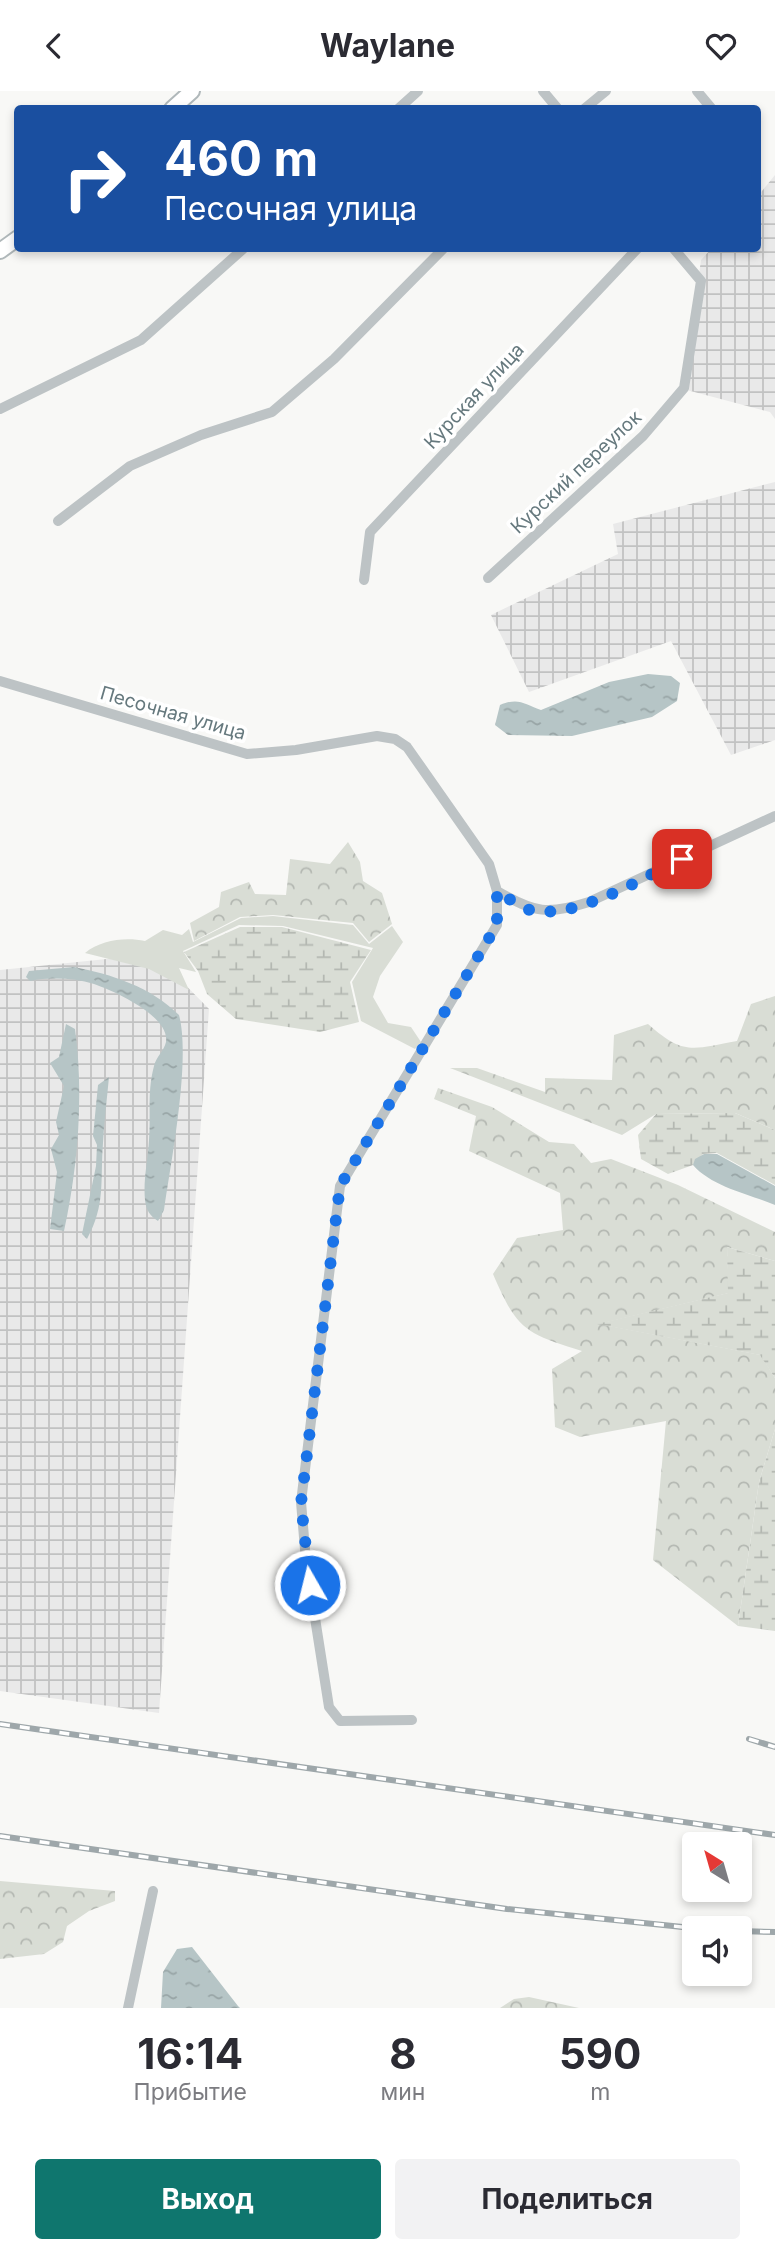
<!DOCTYPE html>
<html lang="ru">
<head>
<meta charset="utf-8">
<style>
  body { margin:0; font-family:Inter,sans-serif; background:#f2f2f3; color:#2b2b33; height:100vh; display:flex; flex-direction:column; font-size:26px; white-space:nowrap }
  * { box-sizing:border-box; margin:0 }
  p { font-size:23px; color:#7c7c81 }
  .icon { flex:none; width:38px; height:38px; fill:none; stroke:currentColor; stroke-width:2; stroke-linecap:round; stroke-linejoin:round }
  .map { position:relative; height:1917px; overflow:hidden }
  .details { display:flex; flex-direction:column; background:#fff; flex:1 }
  .details>* { flex:none }
  .top-card { position:absolute; left:14px; top:14px; width:747px; height:147px; border-radius:7px; box-shadow:0 4px 10px #0003; background:#1a4fa0; color:#fff; overflow:hidden }
  .needle { width:46px; rotate:323deg }
  .tools { position:absolute; left:682px; top:1741px; display:grid; gap:14px }
  .tools a { display:grid; place-items:center; width:70px; height:70px; border-radius:7px; background:#fff; box-shadow:0 4px 10px #0003; font-size:35px }
  .pin { position:absolute; display:grid; place-items:center; width:60px; height:60px; color:#fff; margin:-30px; border-radius:14px; box-shadow:0 4px 10px #0006 }
  .me { position:absolute; width:77px; margin:-38px; rotate:352deg; stroke-linejoin:round; filter:drop-shadow(0 0 5px #0008) }
  .turn { display:flex; align-items:center; gap:24px; height:147px; padding:0 35px; font-size:32px }
  .turn .icon { width:91px; height:91px; stroke-width:2.5 }
  .turn b { display:block; font-size:49px; line-height:60px }
  .eta { display:flex; justify-content:space-evenly; align-items:center; height:119px; text-align:center }
  .eta b { font-size:42px; font-weight:700; line-height:49px }
  .cta { display:flex; gap:14px; margin-top:auto; padding:14px 35px }
  .cta a { flex:1; height:80px; border-radius:7px; background:#0f766e; color:#fff; font-size:28px; font-weight:700; line-height:80px; text-align:center }
  .cta a+a { background:#f2f2f3; color:#2b2b33 }
  header { display:flex; justify-content:space-between; align-items:center; height:91px; padding:0 35px; background:#fff; font-size:32px; font-weight:700 }
  .map>svg:first-child { display:block }
  .industrial { fill:url(#industrial-grid) }
  .grass { fill:#d9ddd5 }
  .forest { fill:url(#forest-crowns) }
  .wetland { fill:url(#wetland-marsh) }
  .water { fill:url(#water-ripples) }
  .lines { fill:none; stroke-linecap:round; stroke-linejoin:round }
  .secondary-casing { stroke:#b0b8ba; stroke-width:18 }
  .minor { stroke:#bdc3c5; stroke-width:10 }
  .secondary { stroke:#fff; stroke-width:14 }
  .rail-casing { stroke:#9ea7aa; stroke-width:6 }
  .rail { stroke:#fff; stroke-width:3.5; stroke-dasharray:10; stroke-linecap:butt }
  .route { stroke:#1a73e8; stroke-width:12; stroke-dasharray:0 21.6 }
  .labels { text-anchor:middle; dominant-baseline:central; stroke-width:7; stroke-linejoin:round; paint-order:stroke }
  .street-label { font-size:19px; fill:#66797e; stroke:#fff }
</style>
</head>
<body>
<header><svg class="icon" aria-label="back" viewBox="0 0 24 24"><path d="M15 5l-7 7 7 7"/></svg>Waylane<svg class="icon" aria-label="heart" viewBox="0 0 24 24"><path d="M12 20l-8-8c-3-5 5-10 8-4 3-6 11-1 8 4z"/></svg></header>
<div class="map">
<svg width="775" height="1917" viewBox="0 0 775 1917">
  <defs>
    <pattern id="industrial-grid" width="8" height="8" patternUnits="userSpaceOnUse" patternTransform="scale(1.75)"><rect width="8" height="8" fill="#e9e9e9"/><path d="M0 4h8M4 0v8" fill="none" stroke="#c1c2c2"/></pattern>
    <pattern id="forest-crowns" width="20" height="18" patternUnits="userSpaceOnUse" patternTransform="scale(1.75)"><rect width="20" height="18" fill="#d9ddd5"/><path d="M2 6a3 3 0 1 1 6 0M12 15a3 3 0 1 1 6 0" fill="none" stroke="#b4b8b2"/></pattern>
    <pattern id="wetland-marsh" width="20" height="14" patternUnits="userSpaceOnUse" patternTransform="scale(1.75)"><rect width="20" height="14" fill="#d9ddd5"/><path d="M1 5h8M5 5V1M11 12h8M15 12V8" fill="none" stroke="#b4b8b2"/></pattern>
    <pattern id="water-ripples" width="26" height="14" patternUnits="userSpaceOnUse" patternTransform="scale(1.75)"><rect width="26" height="14" fill="#b6c5c6"/><path d="M2 4q2-2 4 0t4 0M15 11q2-2 4 0t4 0" fill="none" stroke="#98a5a6"/></pattern>
  </defs>
  <rect width="100%" height="100%" fill="#f8f8f6"/>
  <path class="industrial" d="M775 84V328L770 321 683 298 701 169 711 158H758V105Z
    M775 391V649L731 664 671 550 529 601 491 524 618 463 613 433Z
    M155 863 209 918 159 1622 0 1600V879Z"/>
  <path class="grass" d="M273 825 353 834 369 853 392 835 403 851 380 885 373 906 388 932 411 936 421 951 415 958 361 930 352 891 373 857 283 835 239 834 183 860 196 881 179 877 189 899 149 878 85 862C101 849 125 846 145 850L163 839 182 844 189 838 193 851 241 827Z"/>
  <path class="forest" d="M348 751 360 771 363 790 382 802 392 833 369 851 353 832 273 824 240 826 194 850 190 832 219 816 221 801 249 791 255 803 286 804 290 768 330 773Z
    M775 905V1039L735 1022 656 1023 622 1044 450 977H477L545 1001V987L612 989 614 944 648 933C684 965 692 958 737 950L751 913Z
    M438 997 492 1016 549 1051 574 1053 591 1072 611 1068 678 1094 775 1141V1170L727 1156 729 1202 599 1233 761 1264 775 1287V1338L759 1391 738 1535 653 1469 666 1330 580 1346 555 1336 552 1278 582 1260C525 1242 517 1239 493 1183L517 1147 563 1139 560 1102 469 1060 476 1025 434 1008Z
    M0 1790 115 1800V1810L89 1820 67 1835 63 1851 44 1863 0 1868Z
    M529 1906 579 1917H500L514 1908Z"/>
  <path class="wetland" d="M240 836H282L371 859 350 891 359 931 320 941 236 928 207 903 198 880 184 861Z
    M735 1022 775 1039V1094L717 1062 703 1063 693 1074 668 1083 641 1068 638 1044 656 1023Z
    M727 1156 775 1170V1287L760 1264 597 1233 728 1202Z
    M775 1338V1540L738 1535 759 1391Z"/>
  <path class="water" d="M648 583 671 585 680 592 677 610 652 626 572 645 508 644 495 634 500 614C519 606 524 613 541 619L609 591Z
    M74 876C111 883 151 896 179 924 191 969 171 1070 164 1119L158 1130C150 1125 146 1119 145 1109 143 1089 148 1069 149 1049 151 1023 147 1001 154 975 156 966 164 960 166 951 170 925 114 900 94 893 74 887 50 886 30 890L26 886 29 880Z
    M66 933 75 938C84 1004 78 1076 64 1140L50 1138 57 1081 51 1058 59 1044 56 1031 64 995 50 972 59 966Z
    M109 986C107 1008 104 1030 103 1052 100 1090 106 1113 87 1148L82 1143 96 1075 97 1054 93 1045 98 994Z
    M704 1063H717L775 1095V1114C749 1103 712 1096 693 1074L695 1068Z
    M192 1856 238 1915 240 1917H161L163 1881 177 1858Z"/>
  <g class="lines">
    <defs>
      <path id="secondary" d="M172 18 192 0
        M0 160 18 147"/>
    </defs>
    <use href="#secondary" class="secondary-casing"/>
    <path class="minor" d="M543 0 558 18
      M697 0 712 18
      M398 18 418 0
      M584 18 606 0
      M0 318 141 249 243 158
      M58 430 130 375 201 344 272 321 334 268 443 158
      M488 487 643 345 684 297 701 190 674 158
      M364 489 370 441 637 158
      M0 590 247 663 296 659 377 645 395 648 407 656 489 773 497 800V834L340 1095 301 1411 306 1470 329 1616 340 1630 412 1629
      M497 800C535 822 548 824 589 811L775 725
      M128 1917 153 1800"/>
    <use href="#secondary" class="secondary"/>
    <defs>
      <path id="rail" d="M0 1633 775 1744
        M749 1648 775 1656
        M0 1745 507 1818 702 1838
        M740 1840 775 1841"/>
    </defs>
    <use href="#rail" class="rail-casing"/>
    <use href="#rail" class="rail"/>
  </g>
  <g class="lines">
    <path class="route" d="M310 1494 301 1412 340 1095 497 834V800C507 806 519 816 530 819 574 830 642 787 682 768"/>
  </g>
  <g class="labels">
    <g class="street-label">
      <text transform="translate(474 305) rotate(-47)">Курская улица</text>
      <text transform="translate(576 381) rotate(-43)">Курский переулок</text>
      <text transform="translate(173 622) rotate(16)">Песочная улица</text>
    </g>
  </g>
</svg>
<div class="tools">
<a><svg class="needle" viewBox="-14 -14 28 28"><path d="M0-13l5 13h-10z" fill="#e53935"/><path d="M0 13l5-13h-10z" fill="#7c7c81"/></svg></a>
<a><svg class="icon" aria-label="sound" viewBox="0 0 24 24"><path d="M4 9h4l5-4v14l-5-4H4zM17 9q2 3 0 6"/></svg></a>
</div>
<div class="pin" style="left:682px;top:768px;background:#d93025"><svg class="icon" aria-label="arrive" viewBox="0 0 24 24"><path d="M6 21V4h12l-3 4 3 4H6"/></svg></div>
<svg class="me" style="left:310px;top:1494px" viewBox="-20 -20 40 40"><circle r="17" fill="#1a73e8" stroke="#fff" stroke-width="3"/><path d="M0-11L8 9 0 5-8 9z" fill="#fff"/></svg>
<div class="top-card">
<div class="turn"><svg class="icon" aria-label="right" viewBox="0 0 24 24"><path d="M7 20v-9h11M14 6l5 5-5 5"/></svg><div><b>460 m</b>Песочная улица</div></div>
</div>
</div>
<section class="details">
<div class="eta">
<div><b>16:14</b><p>Прибытие</p></div>
<div><b>8</b><p>мин</p></div>
<div><b>590</b><p>m</p></div>
</div>
<div class="cta"><a>Выход</a><a>Поделиться</a></div>
</section>
</body>
</html>
